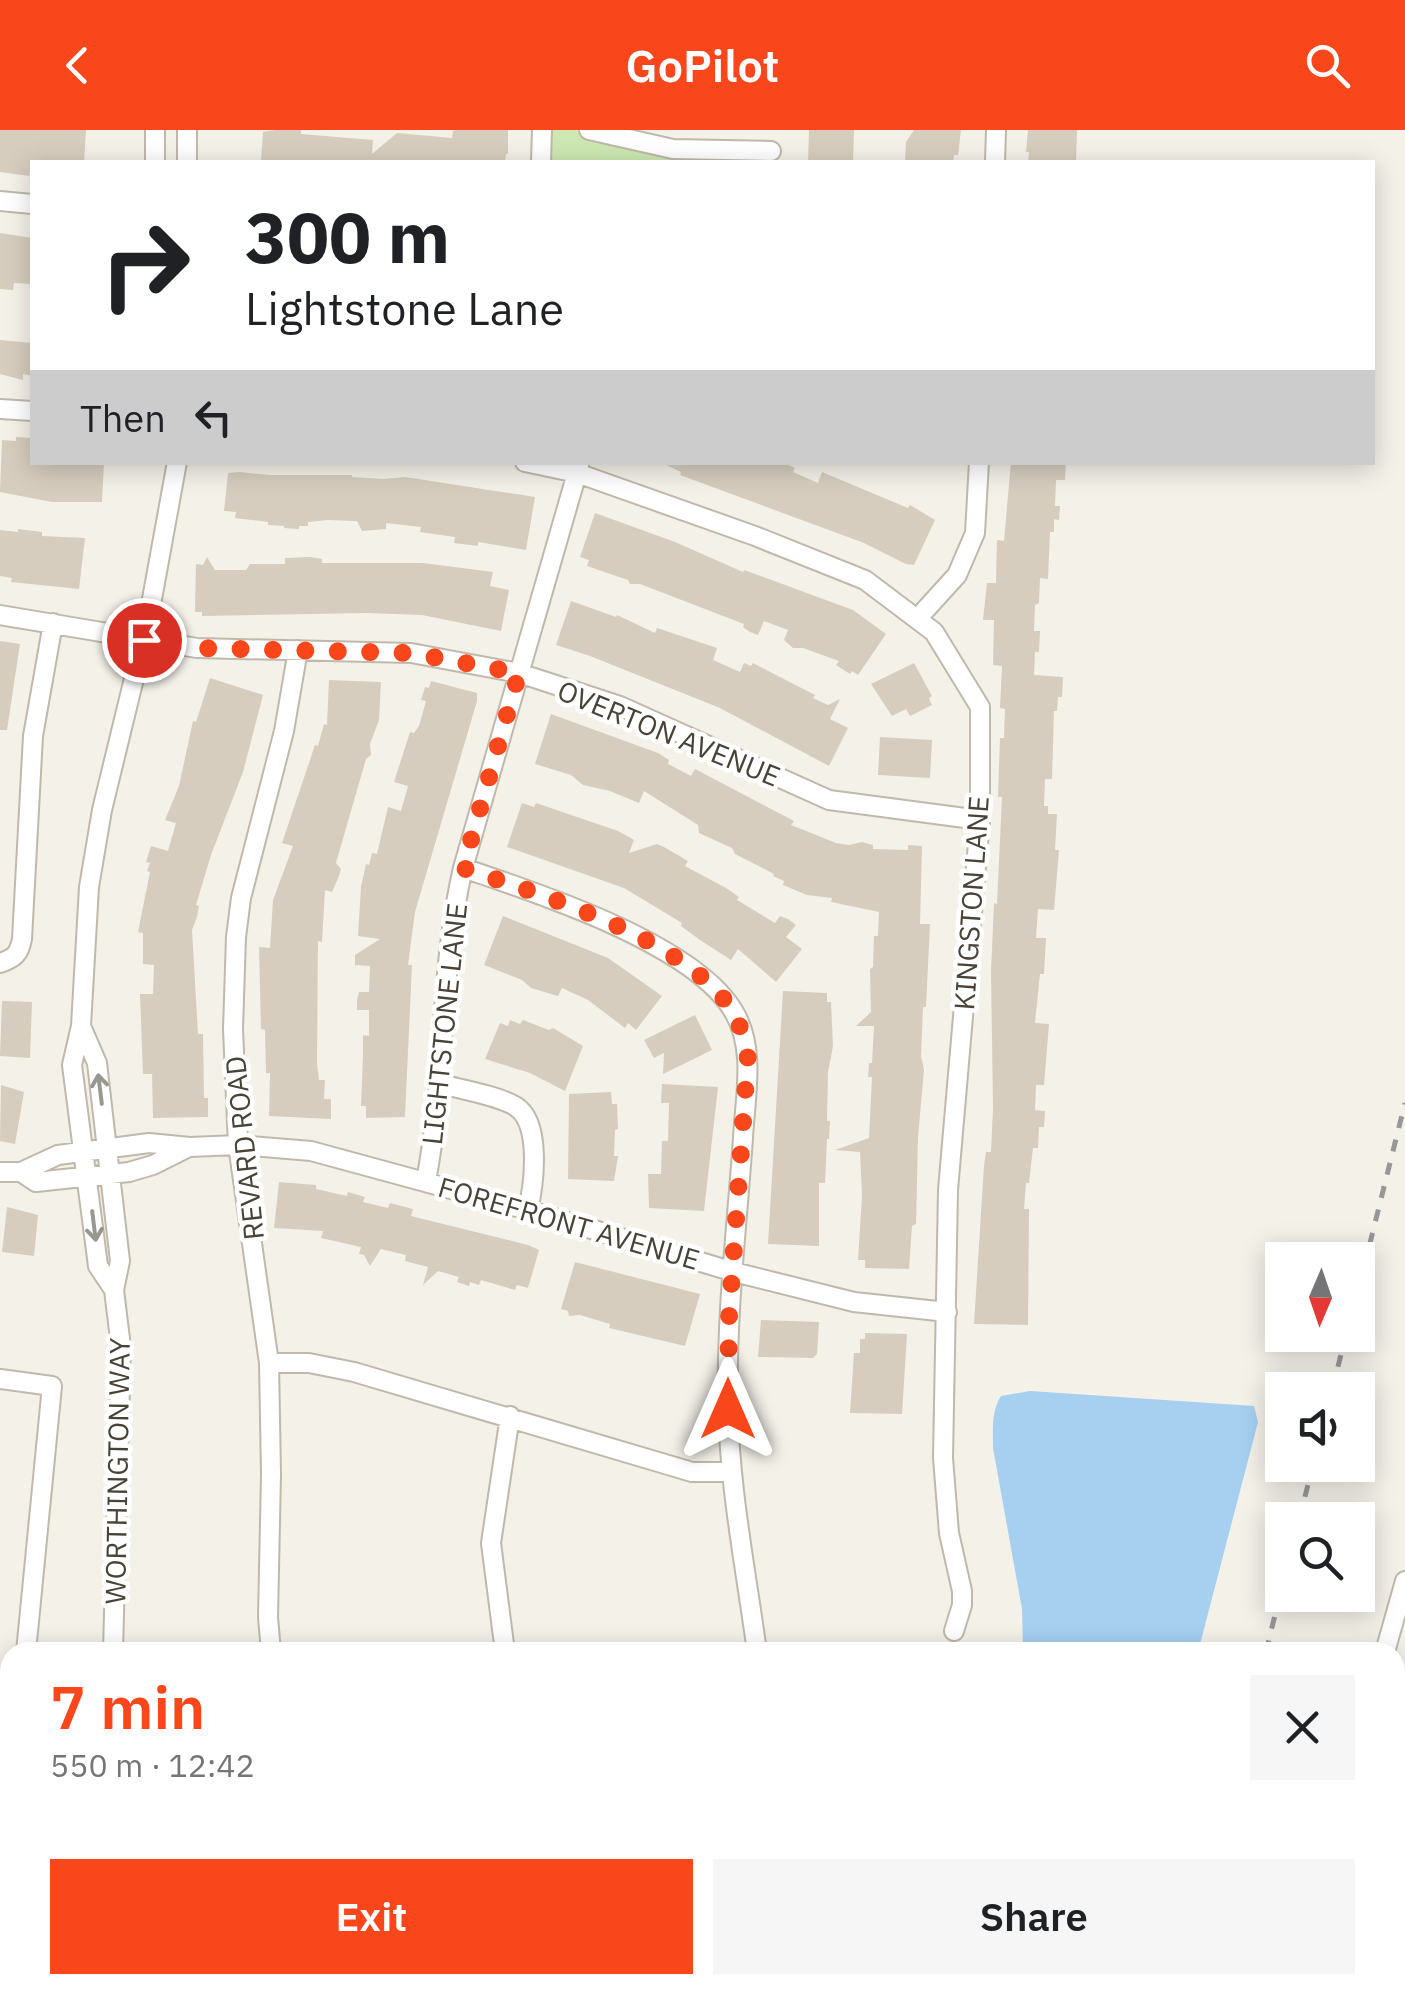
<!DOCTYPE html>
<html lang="en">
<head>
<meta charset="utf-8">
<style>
  body { margin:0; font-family:"IBM Plex Sans",sans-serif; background:#f6f6f6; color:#202124; height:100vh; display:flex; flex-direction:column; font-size:38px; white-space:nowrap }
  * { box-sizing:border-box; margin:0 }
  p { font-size:32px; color:#757577 }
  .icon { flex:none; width:55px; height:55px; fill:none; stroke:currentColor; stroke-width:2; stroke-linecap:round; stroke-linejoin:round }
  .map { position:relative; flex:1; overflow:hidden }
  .details { position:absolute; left:0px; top:1512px; width:1405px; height:352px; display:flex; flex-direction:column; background:#fff; border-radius:30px 30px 0 0; box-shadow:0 5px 25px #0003 }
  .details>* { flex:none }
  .guide { position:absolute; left:30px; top:30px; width:1345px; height:305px; border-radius:0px; box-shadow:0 5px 25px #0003; background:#fff; color:#202124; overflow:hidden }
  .needle { width:65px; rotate:182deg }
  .tools { position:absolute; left:1265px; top:1112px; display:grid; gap:20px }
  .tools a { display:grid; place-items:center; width:110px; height:110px; border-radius:0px; background:#fff; box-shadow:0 5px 25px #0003; font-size:50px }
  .pin { position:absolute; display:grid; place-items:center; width:85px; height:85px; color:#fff; margin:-42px; border:5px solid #fff; border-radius:50%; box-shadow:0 2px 10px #0007 }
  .me { position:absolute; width:110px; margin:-55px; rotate:0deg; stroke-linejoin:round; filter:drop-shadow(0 0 8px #0008) }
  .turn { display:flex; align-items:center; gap:35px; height:210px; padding:0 50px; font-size:45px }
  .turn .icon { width:130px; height:130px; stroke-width:2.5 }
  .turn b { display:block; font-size:70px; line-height:85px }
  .then { display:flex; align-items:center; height:95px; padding:0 50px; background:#0003; gap:20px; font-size:38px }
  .round { display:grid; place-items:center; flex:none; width:105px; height:105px; border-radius:0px; background:#f6f6f6 }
  .overview { display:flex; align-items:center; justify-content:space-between; height:170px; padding:0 50px }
  h1 { font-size:60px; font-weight:600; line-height:75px; color:#f9461b }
  .button { display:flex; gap:20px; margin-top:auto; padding:20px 50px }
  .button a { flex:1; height:115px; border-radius:0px; background:#f9461b; color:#fff; font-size:40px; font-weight:600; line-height:115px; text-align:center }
  .button a+a { background:#f6f6f6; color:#202124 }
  header { display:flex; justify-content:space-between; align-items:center; height:130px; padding:0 50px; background:#f9461b; color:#fff; font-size:45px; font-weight:600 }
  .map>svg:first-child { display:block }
  .green { fill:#cde8b2 }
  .water { fill:#a6cff0 }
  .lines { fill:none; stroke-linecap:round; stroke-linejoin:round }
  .stream { stroke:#a6cff0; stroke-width:5 }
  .building { fill:#d6cdbe }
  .minor-casing { stroke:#c0b9ab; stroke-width:22 }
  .minor { stroke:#fff; stroke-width:18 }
  .rail { stroke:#979797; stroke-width:5; stroke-dasharray:12 12; stroke-linecap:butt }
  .oneway { stroke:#9a9791 }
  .route { stroke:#f9461b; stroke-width:18; stroke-dasharray:0 32.4 }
  .labels { text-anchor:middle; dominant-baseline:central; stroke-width:9; stroke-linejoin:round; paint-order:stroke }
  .street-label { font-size:28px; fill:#484237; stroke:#fff }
</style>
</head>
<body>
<header><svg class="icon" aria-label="back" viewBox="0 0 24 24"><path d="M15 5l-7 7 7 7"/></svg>GoPilot<svg class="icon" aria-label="search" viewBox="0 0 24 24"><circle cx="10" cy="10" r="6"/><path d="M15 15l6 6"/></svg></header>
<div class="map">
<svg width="1405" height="1864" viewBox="0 0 1405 1864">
  <rect width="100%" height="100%" fill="#f4f1e9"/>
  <path class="green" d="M542 0H589L636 12 771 21 770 32H541Z
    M1395 1800 1405 1802V1864H1213L1215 1855H1395Z"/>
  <path class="water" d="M1030 1261 1254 1276 1258 1292 1198 1522 1023 1520 1022 1479 993 1318C993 1300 991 1282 1001 1266Z"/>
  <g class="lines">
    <path class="stream" d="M1329 1855 1350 1864"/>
  </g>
  <path class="building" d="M0 0H86L84 32H32L29 46 0 42Z
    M275 0H301V4L373 10 372 24 397 3 452 8 453 1 456 0H508V24H506L505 32H261L263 2Z
    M809 0H854L853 32H808Z
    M914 0H961L958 25H954L953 32H905L906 12Z
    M1028 0H1077L1076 32H1028L1029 22H1026Z
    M0 103 32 108V154L14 153 13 160 0 159Z
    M0 210 32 213V246L23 244V250L0 244Z
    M16 307 32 308 30 332H104L102 372H52L0 362 2 310 16 311Z
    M660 332H782L795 338 793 342 818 353 822 342 908 378 910 375 935 390 914 435 906 434 864 413 680 345 681 342Z
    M1011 332H1066L1065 350H1056L1055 376H1060L1059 390 1054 389V402H1050L1048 449 1040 448 1039 473 1035 475 1034 501H1040L1039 522H1035L1034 545 1063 547 1062 567H1058L1057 581H1054L1052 649H1045L1044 676H1048V684H1057L1055 720H1059L1054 780 1038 779 1036 808H1046L1044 844H1040L1035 893 1049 894 1044 955H1036L1035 980 1045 981 1044 997H1039L1038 1018H1033L1029 1053H1026L1024 1079H1029L1028 1195 974 1194 984 1036 986 1022H991L993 978 991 841 994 773 997 774 1002 667H998L1000 608H1004L1005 579 1000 578 1002 536 993 535 994 490H983L987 453H996L997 410 1004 411Z
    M239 342 270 345H352V347L383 349 405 347 535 367 526 420 478 412V416L454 413 455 407 420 402 421 397 386 393V399L362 401 357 391 328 390 308 392V396H299V399L284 398V396L268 395V392L235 388 236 382 224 381 228 343Z
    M595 383 675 412 743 442 744 440 853 480 886 504 858 545 852 541 850 544 836 535 839 531 803 518H793L784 510 788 500 764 491 758 505 750 502 743 497 744 494 640 454H630L628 450 587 436 589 430 580 427Z
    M18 399 42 402V406L85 408 79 459 11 452 12 448 0 446V400L18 402Z
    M207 427 215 440H246L250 434H285V428L310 427 322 429V433H423L493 442 490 456 509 460 501 501 422 485 368 483 202 486V482H195L196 434 203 435Z
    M571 471 616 487 617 485 655 503 657 498 717 518 713 530 740 542 744 533 751 536 753 533 815 565 813 568 828 575 840 569 830 589 848 598 829 636 720 578 590 526 556 515Z
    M0 511 20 514 7 600H0Z
    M914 533 932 566 929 568 932 575 910 586 906 579 892 586 871 554Z
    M210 548 263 565 243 642 211 725 196 775 199 776 197 787 192 800 198 904H203L204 968H208V987L153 988 152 944H143L140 864H153L154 835 143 834V803L138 802 150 742 147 741 150 733 146 732 151 716 168 721 176 693 165 690 179 656 193 591 196 592Z
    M329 550 381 552 379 590 370 614 371 625 366 629 336 733 341 739 339 746 332 762 325 760 322 812 318 811 317 933 319 950H325L324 969H331V989L269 986 270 943H266L265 900 261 899 259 817 270 818 273 770 293 716 282 713 315 615 318 616 324 594 327 595Z
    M431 551 477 563V571L415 782 408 835H412L405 987 366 988V976H361L363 925V905L369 906V880H357V870L359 862H369L370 836 355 835V825L380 809 358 806 361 757 366 734 369 735 372 723 377 724 388 677 401 681 408 656 394 652 410 602 414 603 419 596 426 571 421 570 425 557 429 558Z
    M551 584 658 623 669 630 668 634 691 646 695 639 794 691 791 695 836 713 849 715 862 712 873 715V719L908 720V715L922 716 920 794H930L926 877H923L921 926 924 940 918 1007 916 1094 912 1096 909 1139 865 1138V1130H858L862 1066 860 1022 835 1020 869 1008 872 947H868L869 933H872L874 896H856L871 882 870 839 873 837 874 806H878L879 782 831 772 832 768 807 765 783 755 784 751 773 746 774 744 735 724 732 718 699 703 698 695 644 661 639 673 610 661 583 655 571 645 535 634Z
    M880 607 932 610 930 648 878 645Z
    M522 673 534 677 536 673 618 701 634 710 629 723 657 714 664 717 688 731 685 736 726 758 739 767 737 770 775 793 780 786 788 789 796 795 786 807 802 819 776 852 738 819 731 830 700 810 681 796 682 793 624 758 507 717Z
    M503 786 608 828 662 866 636 900 628 893 625 898 588 870 562 858 558 866 531 858 522 850 484 835Z
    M783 861 827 863V872H831L833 916 828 942 827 991H830L829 1009H827L825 1053H819V1116L768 1114Z
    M2 871 32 872 30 928 0 926Z
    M695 885 712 920 663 944 664 923 654 928 644 910Z
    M510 890 520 894 523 890 549 900 553 898 583 916 565 961 530 943 485 929 500 893 508 896Z
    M662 954 718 957 704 1081 649 1078 648 1044H661L662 1011H668L669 973H661Z
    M1 955 24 962 15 1014 0 1011Z
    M611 962 612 974H617L618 999 615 1000 614 1026H618L614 1051 568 1049 569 964Z
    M279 1052 316 1055V1059L347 1066 348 1062 365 1067 363 1072 388 1078 390 1073 413 1079 411 1086 528 1115 539 1120 528 1158 517 1155 515 1160 481 1150 479 1155 470 1152 469 1156 457 1152 459 1147 438 1141 423 1155 428 1137 405 1131 406 1125 381 1119 370 1136 364 1125 359 1124 361 1117 321 1108 323 1101 274 1098Z
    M7 1077 38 1085 34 1126 2 1122Z
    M575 1132 700 1164 685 1216 609 1198 610 1194 580 1185 569 1186 568 1181 561 1179Z
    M761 1190 819 1192 817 1224 813 1228 758 1227Z
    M865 1203 907 1204 902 1284 850 1283 854 1223H860V1209H865Z"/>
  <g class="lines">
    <defs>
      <path id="minor" d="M155 0V32
        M187 0V32
        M589 0 673 19 771 21
        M541 32 542 0
        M995 32 996 0
        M0 71 32 74
        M0 279 32 281
        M525 332 577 343 755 406 865 450 934 502 980 577V690L948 1060 943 1328 949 1403 962 1461V1475L954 1501
        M0 485 197 518 411 523 519 543 620 576 829 670 980 690
        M917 489 957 445 975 403 979 332
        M463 738C535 762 695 814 734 882 756 919 745 967 743 1008 737 1096 726 1185 728 1274 729 1357 746 1440 757 1522
        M0 833C15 828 19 824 22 809L33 606 53 493
        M81 896 97 933 120 1131 114 1160 121 1217 113 1522
        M439 953C460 960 497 965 515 976 542 992 534 1054 528 1080
        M0 1042H21L58 1025 149 1013 190 1017 238 1015 311 1021 528 1080 734 1142 854 1172 947 1182
        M21 1042 36 1052 129 1042 153 1035 189 1017
        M426 1051C446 947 439 841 463 738L579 336
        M114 1160 98 1136 72 935 81 896 89 757 102 680 148 491 177 332
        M269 1233H309L354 1242 692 1342H732
        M0 1249 52 1256 26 1522
        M271 1522 268 1487 271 1344 269 1233 238 1015 233 899 236 807 241 768 284 601 298 520
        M505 1522 491 1413 510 1286
        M1385 1522 1405 1451
        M0 1551H10
        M1395 1676 1405 1678
        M0 1764H10
        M552 1855 588 1864
        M85 1864 86 1855
        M235 1864 237 1855"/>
    </defs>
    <use href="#minor" class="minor-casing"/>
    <use href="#minor" class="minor"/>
    <path class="rail" d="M1358 1161 1405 973
      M1332 1260 1346 1205
      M1299 1390 1313 1335
      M1266 1522 1282 1456
      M1178 1864 1180 1855"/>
  </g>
  <defs><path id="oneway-shaft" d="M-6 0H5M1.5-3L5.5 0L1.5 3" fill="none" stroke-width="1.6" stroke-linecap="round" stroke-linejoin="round" transform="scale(2.5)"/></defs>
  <g class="oneway">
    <use href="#oneway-shaft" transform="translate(100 959) rotate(-97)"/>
    <use href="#oneway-shaft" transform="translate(94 1096) rotate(83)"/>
  </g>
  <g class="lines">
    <path class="route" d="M144 510 197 518 411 523 519 543 463 738C542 765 684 808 732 880 740 891 743 910 748 923L729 1188 728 1279"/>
  </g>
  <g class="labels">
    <g class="street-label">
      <text transform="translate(669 603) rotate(22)">OVERTON AVENUE</text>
      <text transform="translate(971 773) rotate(-86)">KINGSTON LANE</text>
      <text transform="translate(444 894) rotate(-84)">LIGHTSTONE LANE</text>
      <text transform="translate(244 1018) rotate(-96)">REVARD ROAD</text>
      <text transform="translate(569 1093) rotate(16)">FOREFRONT AVENUE</text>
      <text transform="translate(117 1341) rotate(-89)">WORTHINGTON WAY</text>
    </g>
  </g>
</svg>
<div class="tools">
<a><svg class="needle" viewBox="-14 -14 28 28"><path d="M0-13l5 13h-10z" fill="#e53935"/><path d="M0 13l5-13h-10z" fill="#757577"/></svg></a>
<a><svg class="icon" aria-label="sound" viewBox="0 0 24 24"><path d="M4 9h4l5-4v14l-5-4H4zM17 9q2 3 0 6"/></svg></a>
<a><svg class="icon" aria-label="search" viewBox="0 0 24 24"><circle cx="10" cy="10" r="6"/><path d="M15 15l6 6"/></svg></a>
</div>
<div class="pin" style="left:144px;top:510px;background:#d93025"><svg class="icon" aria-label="arrive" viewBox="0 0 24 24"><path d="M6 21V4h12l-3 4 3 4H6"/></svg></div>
<svg class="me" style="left:728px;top:1279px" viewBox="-20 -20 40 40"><path d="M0-17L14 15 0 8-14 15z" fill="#f9461b" stroke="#fff" stroke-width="4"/></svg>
<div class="guide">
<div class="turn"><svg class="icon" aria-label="right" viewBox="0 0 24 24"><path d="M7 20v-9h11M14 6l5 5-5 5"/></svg><div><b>300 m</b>Lightstone Lane</div></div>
<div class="then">Then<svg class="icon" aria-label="left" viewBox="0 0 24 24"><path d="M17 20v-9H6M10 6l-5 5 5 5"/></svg></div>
</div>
<section class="details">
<div class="overview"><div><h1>7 min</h1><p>550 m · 12:42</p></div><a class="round"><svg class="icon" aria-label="close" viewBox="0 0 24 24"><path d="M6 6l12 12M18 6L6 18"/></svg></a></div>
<div class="button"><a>Exit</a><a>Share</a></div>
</section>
</div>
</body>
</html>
